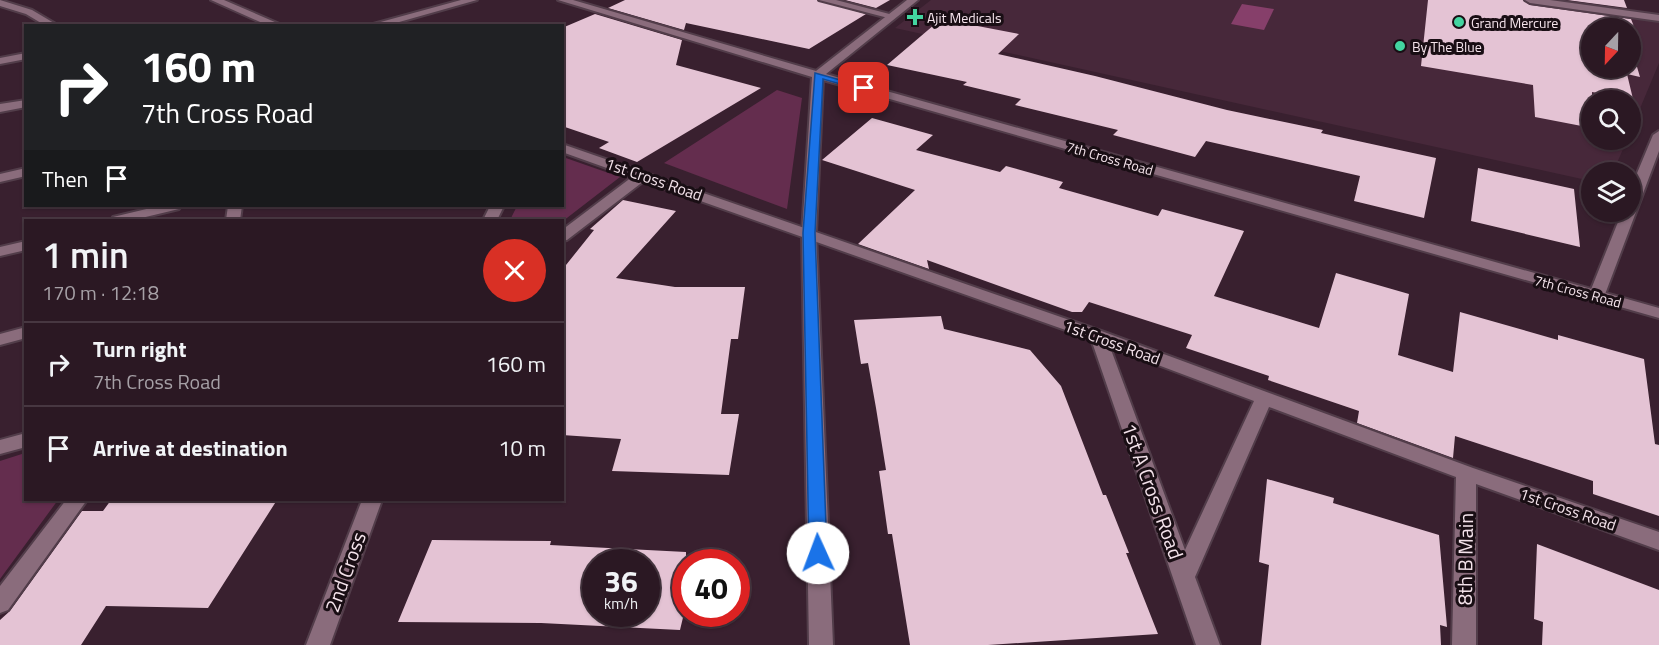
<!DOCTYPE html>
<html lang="en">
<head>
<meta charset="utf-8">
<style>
  body { margin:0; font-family:"Titillium Web",sans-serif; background:#33212b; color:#f1f3f6; height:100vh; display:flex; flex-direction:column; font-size:22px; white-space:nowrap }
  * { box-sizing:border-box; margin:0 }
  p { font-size:20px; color:#a6a0a6 }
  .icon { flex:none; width:33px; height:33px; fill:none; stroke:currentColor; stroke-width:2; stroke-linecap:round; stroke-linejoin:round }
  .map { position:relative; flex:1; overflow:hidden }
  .details { position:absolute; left:24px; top:219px; width:540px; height:282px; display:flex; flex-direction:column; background:#2b1823; border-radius:0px; box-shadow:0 2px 4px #0004,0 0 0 2px #473741 }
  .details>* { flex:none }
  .banner { position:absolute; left:24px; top:24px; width:540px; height:183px; border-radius:0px; box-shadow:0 2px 4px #0004,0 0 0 2px #473741; background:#202124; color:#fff; overflow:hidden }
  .needle { width:39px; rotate:202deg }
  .fabs { position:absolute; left:1581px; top:18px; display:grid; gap:12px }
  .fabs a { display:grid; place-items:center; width:60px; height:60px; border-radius:50%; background:#2b1823; box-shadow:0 2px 4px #0004,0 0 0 2px #473741; font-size:30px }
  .speed { position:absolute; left:582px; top:549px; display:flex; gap:12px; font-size:30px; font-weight:700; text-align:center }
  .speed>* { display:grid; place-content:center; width:78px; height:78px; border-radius:50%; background:#2b1823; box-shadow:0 2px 4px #0004,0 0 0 2px #473741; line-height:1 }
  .speed small { font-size:15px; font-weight:400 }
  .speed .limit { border:9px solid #d22; background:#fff; color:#111 }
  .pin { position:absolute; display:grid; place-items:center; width:51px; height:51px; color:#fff; margin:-26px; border-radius:12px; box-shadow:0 3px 9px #0006 }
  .me { position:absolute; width:66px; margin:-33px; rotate:358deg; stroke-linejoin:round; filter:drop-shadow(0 0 4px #0008) }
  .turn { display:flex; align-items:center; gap:21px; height:126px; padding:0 18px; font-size:27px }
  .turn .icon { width:78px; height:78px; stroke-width:2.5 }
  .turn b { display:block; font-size:42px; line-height:51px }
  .then { display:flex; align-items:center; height:57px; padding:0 18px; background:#0003; gap:12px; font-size:22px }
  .round { display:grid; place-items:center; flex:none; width:63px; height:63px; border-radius:32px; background:#33212b }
  .overview { display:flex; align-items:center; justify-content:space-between; height:102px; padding:0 18px }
  h1 { font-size:36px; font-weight:600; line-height:45px }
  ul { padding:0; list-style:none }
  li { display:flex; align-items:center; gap:18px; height:84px; padding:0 18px; border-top:2px solid #473741 }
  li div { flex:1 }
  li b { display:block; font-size:22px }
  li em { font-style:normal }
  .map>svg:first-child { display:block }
  .built { fill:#47283a; fill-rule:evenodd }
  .green { fill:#642d4e }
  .water { fill:#863f6a }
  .building { fill:#e4c3d4; fill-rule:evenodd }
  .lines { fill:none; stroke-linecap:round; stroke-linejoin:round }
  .minor-casing { stroke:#523d4a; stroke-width:4 }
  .tertiary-casing { stroke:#523d4a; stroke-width:4 }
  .minor { fill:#8a6c7c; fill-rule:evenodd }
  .tertiary { fill:#8a6c7c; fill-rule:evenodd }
  .route { fill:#1a73e8; stroke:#114b97; stroke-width:1.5 }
  .poi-dot { fill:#43d4a0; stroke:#190e14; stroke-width:2 }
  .labels { text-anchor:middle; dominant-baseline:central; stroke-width:6; stroke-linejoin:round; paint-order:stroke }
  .far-poi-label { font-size:14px; fill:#f4e3eb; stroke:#190e14; text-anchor:start }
  .far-street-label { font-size:14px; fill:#f4e3eb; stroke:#190e14 }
  .street-label { font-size:16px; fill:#f4e3eb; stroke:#190e14 }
  .near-street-label { font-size:20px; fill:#f4e3eb; stroke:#190e14 }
</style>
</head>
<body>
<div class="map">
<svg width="1659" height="645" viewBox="0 0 1659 645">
  <rect width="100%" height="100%" fill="#39202f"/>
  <path class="built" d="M931 0H1511L1659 21V63L1631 130 1630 100H1592V140H1627L1613 172H1592L1591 181 895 28ZM1592 28H1630V68H1592Z"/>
  <path class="green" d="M777 90 802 98 787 209 664 163Z
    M563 157 620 177 563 221 510 220 517 206H562Z
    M25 453 26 500H58L0 579V461Z"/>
  <path class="water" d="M1242 4 1274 9 1264 30 1231 24Z"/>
  <path class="building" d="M625 0H817L866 14 809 49 686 23 684 30 608 8Z
    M845 0H890L876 8Z
    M1428 0H1523L1530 5 1631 19 1640 42 1630 40V28H1592V68H1630V43L1640 77 1627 74 1633 99 1592 92V128L1535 117 1533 85 1421 66Z
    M1567 0H1624L1627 8Z
    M595 14 682 40 676 65 761 88 637 162 599 148 609 142 562 126V28Z
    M941 19 1019 34 998 54 1095 76 1227 110 1323 130 1321 133 1436 158 1424 218 1354 201 1360 176 1206 141 1195 157 1113 135 1118 130 1015 105 1021 99 963 85 967 82 887 65Z
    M872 118 933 135 916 150 1000 172 1006 166 1063 182 1059 188 1158 216 1162 209 1244 231 1214 296 1319 328 1336 273 1409 294 1398 355 1453 372 1460 312 1558 340V335L1644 359 1655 444 1659 445V516L1593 494V481L1455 436 1453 458 1357 423 1359 411 1268 380 1269 376 1186 348 1192 335 1089 302 1082 312H1072L927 260 929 269 858 244 915 190 822 160Z
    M1478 168 1574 189 1580 247 1471 221Z
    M623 200 676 211 616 278 675 287H745L738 339H731L721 414H739L729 475 612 471 621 439 562 435V270L594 230 590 229Z
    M941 316 944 329 1030 350 1061 386 1103 495H1106L1129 553H1126L1158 634 988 645H910L892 534H888L879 471 886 470 876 408 868 363 861 364 854 320Z
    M1267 479 1334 498 1333 503 1439 535 1447 627 1440 625 1441 645H1261L1269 565 1259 562Z
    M111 500H277L208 608 106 606 81 645H0V620L10 611 82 511H103Z
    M432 540 551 541 550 545 686 552V605L680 630 541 623 398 622ZM596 562H646V614H596Z
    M1537 544 1659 590V645H1542L1543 622 1534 619Z"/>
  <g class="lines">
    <defs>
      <path id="minor" d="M0 0 32 10 59 26H46L26 14 0 6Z
        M211 0H224L284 26H269Z
        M461 0H477L385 26H366Z
        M819 0H836L897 16 892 19Z
        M1525 0H1550L1659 15V21L1530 3Z
        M26 53V59L0 64V58Z
        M26 100V107L0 112V104Z
        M1659 131V151L1604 297 1596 302 1590 300 1588 297 1622 212H1630V190L1653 135Z
        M562 144 1104 332 1473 468 1659 532V550L1476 484V645H1452L1456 477 1269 407 1195 577 1220 645H1196L1091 339 644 181 567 240 562 241V230L632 177 562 152ZM1110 347 1254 401 1185 550Z
        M26 168V176L0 182V174Z
        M159 206H181L179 209 133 220H111L113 217Z
        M228 206H242L240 220H226Z
        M490 206H504L497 220H483Z
        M26 241V250L0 256V247Z
        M26 327V338L0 345V334Z
        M26 433V447L0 454V440Z
        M66 500H87L8 610 0 613V586Z
        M362 500H382L330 645H306Z"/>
      <path id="tertiary" d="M558 0H573L816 71 907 0H918L826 74 1659 308V318L823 80 816 233 833 645H809L802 233 812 77Z"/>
    </defs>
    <use href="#minor" class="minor-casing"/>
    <use href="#tertiary" class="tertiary-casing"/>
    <use href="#minor" class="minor"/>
    <use href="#tertiary" class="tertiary"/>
  </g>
  <path class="route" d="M815 73 869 88 864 91 823 79 815 233 827 553 824 559 818 561 812 559 809 553 803 233Z"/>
  <g class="poi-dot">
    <path d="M912 8h6v6h6v6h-6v6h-6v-6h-6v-6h6z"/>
    <circle cx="1459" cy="22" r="6"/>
    <circle cx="1400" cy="46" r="6"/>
  </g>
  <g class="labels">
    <g class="far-poi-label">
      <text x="927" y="17">Ajit Medicals</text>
      <text x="1471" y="22">Grand Mercure</text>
      <text x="1412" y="46">By The Blue</text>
    </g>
    <g class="far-street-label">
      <text transform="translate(1110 158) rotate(16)">7th Cross Road</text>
      <text transform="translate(1578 291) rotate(15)">7th Cross Road</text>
    </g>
    <g class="street-label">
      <text transform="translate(654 179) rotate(19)">1st Cross Road</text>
      <text transform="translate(1112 342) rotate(20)">1st Cross Road</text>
      <text transform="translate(1568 509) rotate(19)">1st Cross Road</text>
    </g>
    <g class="near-street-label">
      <text transform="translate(1153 491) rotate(70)">1st A Cross Road</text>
      <text transform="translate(1465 559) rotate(-89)">8th B Main</text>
      <text transform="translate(345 572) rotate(-70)">2nd Cross</text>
    </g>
  </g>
</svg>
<div class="fabs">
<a><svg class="needle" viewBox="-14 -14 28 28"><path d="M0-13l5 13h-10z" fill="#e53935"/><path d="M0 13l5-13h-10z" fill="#a6a0a6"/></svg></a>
<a><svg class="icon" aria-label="search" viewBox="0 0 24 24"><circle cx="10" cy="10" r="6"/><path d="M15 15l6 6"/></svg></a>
<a><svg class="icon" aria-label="layers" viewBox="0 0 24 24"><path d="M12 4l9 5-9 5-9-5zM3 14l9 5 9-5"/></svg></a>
</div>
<div class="speed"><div>36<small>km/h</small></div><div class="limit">40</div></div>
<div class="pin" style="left:864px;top:88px;background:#d93025"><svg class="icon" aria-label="arrive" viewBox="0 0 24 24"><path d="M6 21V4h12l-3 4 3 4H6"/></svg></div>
<svg class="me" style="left:818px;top:553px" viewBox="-20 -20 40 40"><circle r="19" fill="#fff"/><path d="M0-13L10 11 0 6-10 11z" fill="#1a73e8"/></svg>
<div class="banner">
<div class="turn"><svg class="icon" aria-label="right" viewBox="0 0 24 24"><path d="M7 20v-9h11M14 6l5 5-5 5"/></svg><div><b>160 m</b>7th Cross Road</div></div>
<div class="then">Then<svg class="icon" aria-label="arrive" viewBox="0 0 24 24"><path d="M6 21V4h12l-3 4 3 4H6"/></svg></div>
</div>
<section class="details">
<div class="overview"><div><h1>1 min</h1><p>170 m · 12:18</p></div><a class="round" style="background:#d93025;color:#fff"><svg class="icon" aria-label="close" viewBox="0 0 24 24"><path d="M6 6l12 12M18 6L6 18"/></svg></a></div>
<ul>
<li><svg class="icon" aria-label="right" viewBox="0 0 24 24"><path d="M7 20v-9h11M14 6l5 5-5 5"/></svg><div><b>Turn right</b><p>7th Cross Road</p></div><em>160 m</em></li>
<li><svg class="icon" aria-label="arrive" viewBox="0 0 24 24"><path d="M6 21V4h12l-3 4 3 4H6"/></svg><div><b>Arrive at destination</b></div><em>10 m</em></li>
</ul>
</section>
</div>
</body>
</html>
